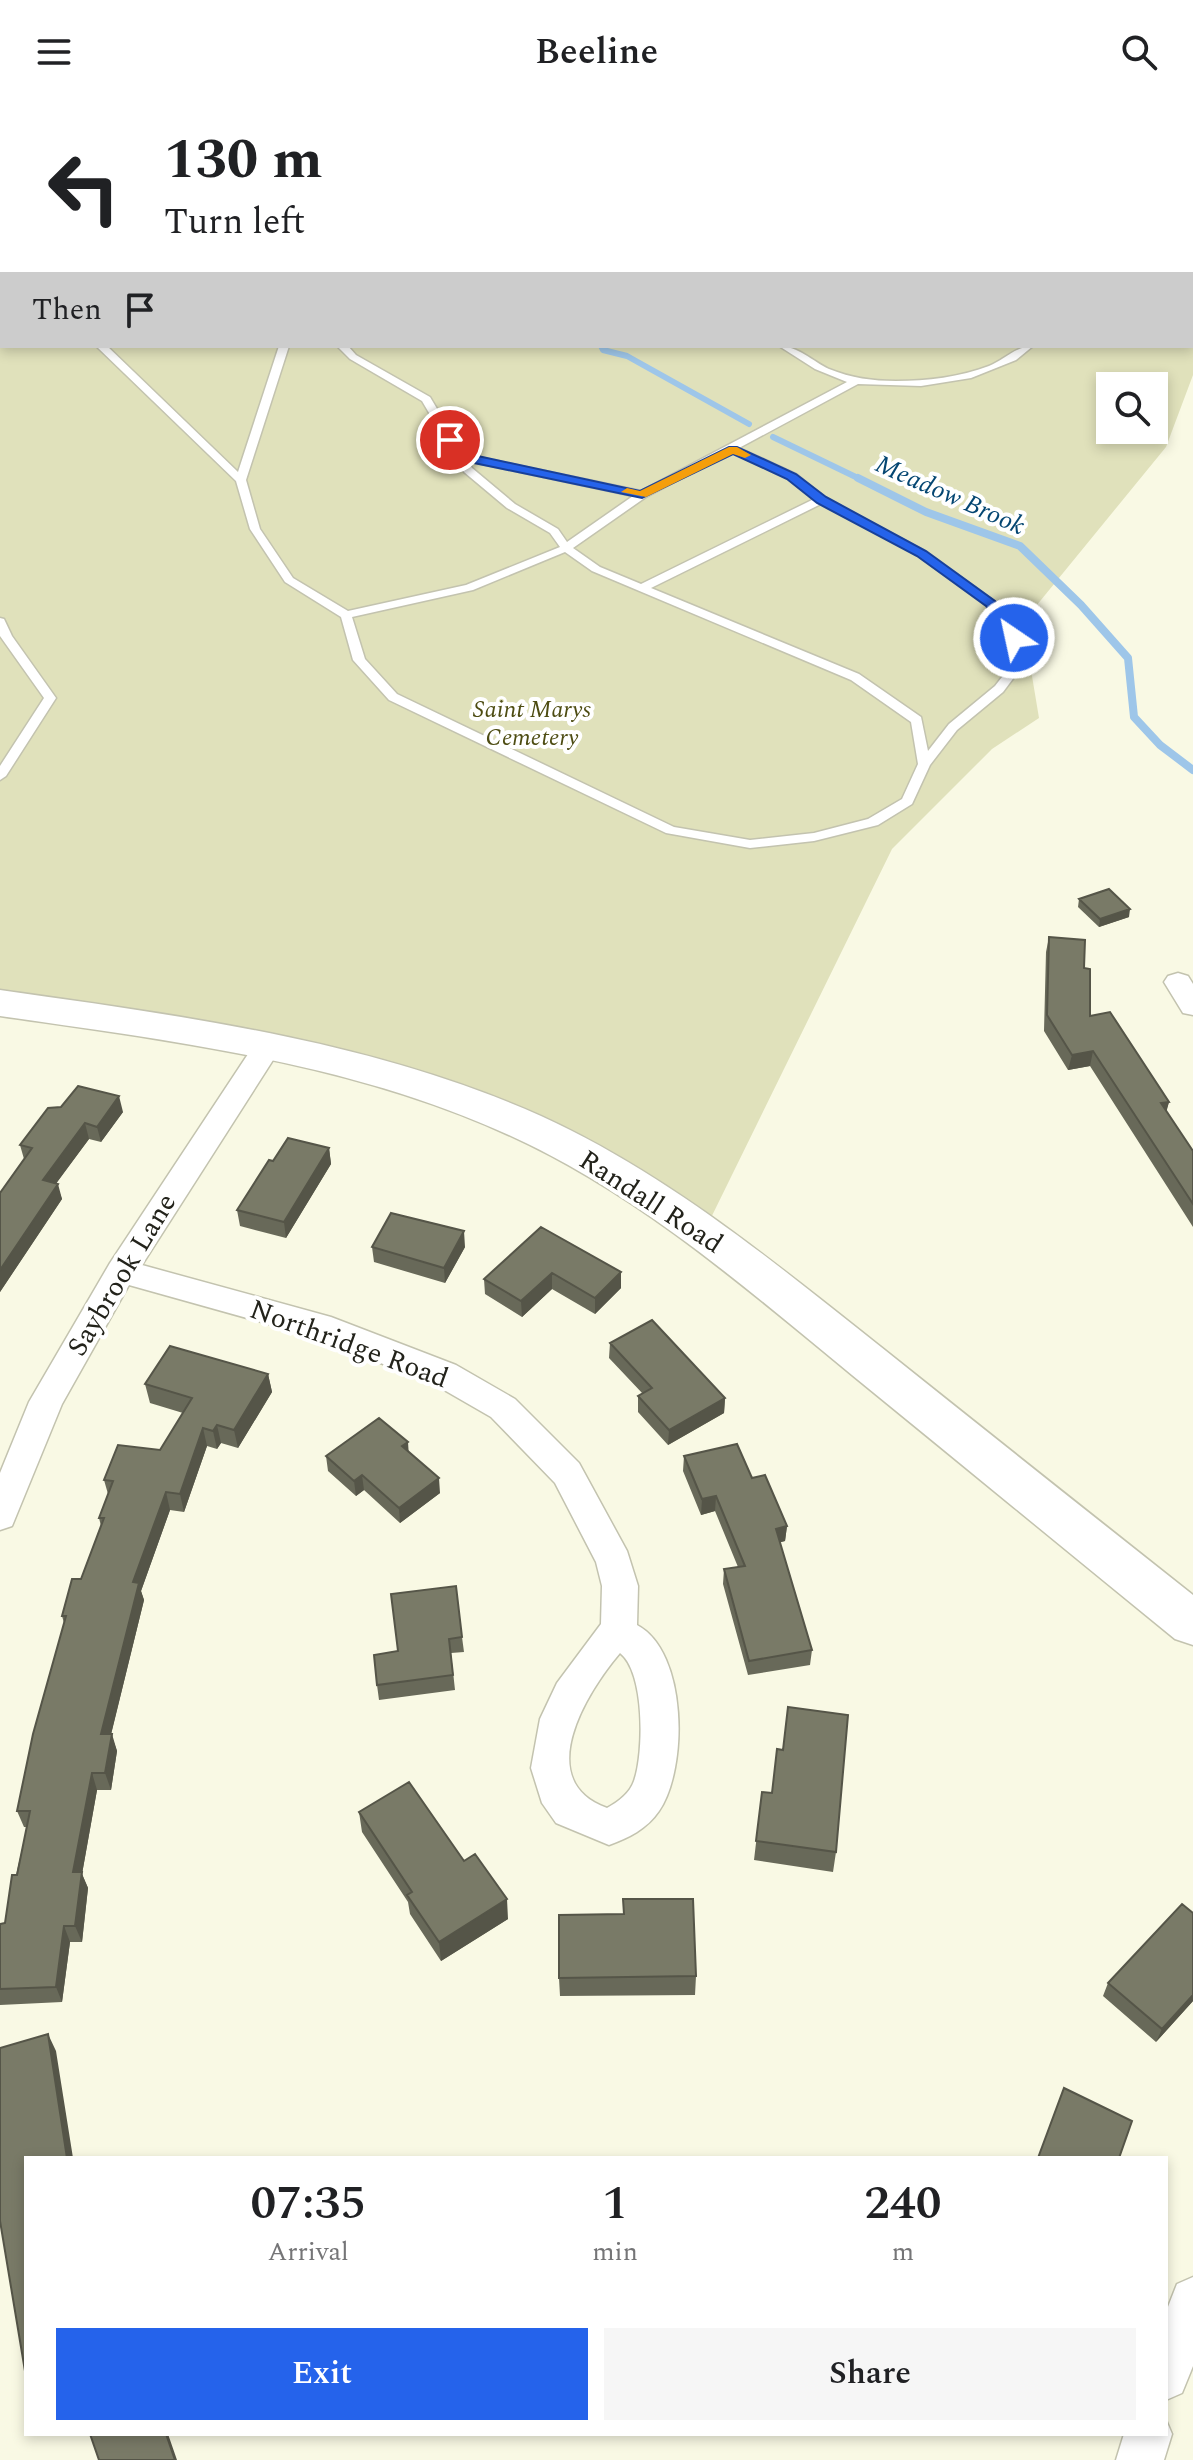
<!DOCTYPE html>
<html lang="en">
<head>
<meta charset="utf-8">
<style>
  body { margin:0; font-family:Spectral,serif; background:#f6f6f6; color:#202124; height:100vh; display:flex; flex-direction:column; font-size:30px; white-space:nowrap }
  * { box-sizing:border-box; margin:0 }
  p { font-size:26px; color:#757577 }
  .icon { flex:none; width:44px; height:44px; fill:none; stroke:currentColor; stroke-width:2; stroke-linecap:round; stroke-linejoin:round }
  .map { position:relative; flex:1; overflow:hidden }
  .sheet { position:absolute; left:24px; top:2052px; width:1144px; height:280px; display:flex; flex-direction:column; background:#fff; border-radius:0px; box-shadow:0 4px 12px #0003 }
  .sheet>* { flex:none }
  .guide { position:absolute; left:0px; top:0px; width:1194px; height:244px; box-shadow:0 4px 12px #0003; background:#fff; color:#202124; overflow:hidden }
  .buttons { position:absolute; left:1096px; top:268px; display:grid; gap:16px }
  .buttons a { display:grid; place-items:center; width:72px; height:72px; border-radius:0px; background:#fff; box-shadow:0 4px 12px #0003; font-size:40px }
  .pin { position:absolute; display:grid; place-items:center; width:68px; height:68px; color:#fff; margin:-34px; border:4px solid #fff; border-radius:50%; box-shadow:0 2px 8px #0007 }
  .me { position:absolute; width:88px; margin:-44px; rotate:326deg; stroke-linejoin:round; filter:drop-shadow(0 0 6px #0008) }
  .turn { display:flex; align-items:center; gap:28px; height:168px; padding:0 32px; font-size:36px }
  .turn .icon { width:104px; height:104px; stroke-width:2.5 }
  .turn b { display:block; font-size:56px; line-height:68px }
  .then { display:flex; align-items:center; height:76px; padding:0 32px; background:#0003; gap:16px; font-size:30px }
  .eta { display:flex; justify-content:space-evenly; align-items:center; height:136px; text-align:center }
  .eta b { font-size:48px; font-weight:600; line-height:56px }
  .action { display:flex; gap:16px; margin-top:auto; padding:16px 32px }
  .action a { flex:1; height:92px; border-radius:0px; background:#2563eb; color:#fff; font-size:32px; font-weight:600; line-height:92px; text-align:center }
  .action a+a { background:#f6f6f6; color:#202124 }
  header { display:flex; justify-content:space-between; align-items:center; height:104px; padding:0 32px; background:#fff; font-size:36px; font-weight:600 }
  .map>svg:first-child { display:block }
  .green { fill:#e0e1bb; fill-rule:evenodd }
  .lines { fill:none; stroke-linecap:round; stroke-linejoin:round }
  .stream-far1 { stroke:#9ec6e9; stroke-width:6 }
  .stream { stroke:#9ec6e9; stroke-width:8 }
  .lane-casing { stroke:#c3c3af; stroke-width:3 }
  .street-casing { stroke:#c3c3af; stroke-width:3 }
  .secondary-casing { stroke:#c3c3af; stroke-width:3 }
  .primary-casing { stroke:#c3c3af; stroke-width:3 }
  .lane { fill:#fff; fill-rule:evenodd }
  .street { fill:#fff; fill-rule:evenodd }
  .secondary { fill:#fff; fill-rule:evenodd }
  .primary { fill:#fff; fill-rule:evenodd }
  .wall { fill:#686959 }
  .shaded-wall { fill:#555548 }
  .building { fill:#797a67; stroke:#555548; stroke-width:2 }
  .route { fill:#2563eb; stroke:#184099; stroke-width:2 }
  .slow { fill:#f59e0b }
  .labels { text-anchor:middle; dominant-baseline:central; stroke-width:8; stroke-linejoin:round; paint-order:stroke }
  .far-park-label { font-size:24px; font-style:italic; fill:#4d4c12; stroke:#fff }
  .far-water-label { font-size:26px; font-style:italic; fill:#044672; stroke:#fff }
  .street-label { font-size:28px; fill:#23231b; stroke:#fff }
</style>
</head>
<body>
<header><svg class="icon" aria-label="menu" viewBox="0 0 24 24"><path d="M4 6h16M4 12h16M4 18h16"/></svg>Beeline<svg class="icon" aria-label="search" viewBox="0 0 24 24"><circle cx="10" cy="10" r="6"/><path d="M15 15l6 6"/></svg></header>
<div class="map">
<svg width="1193" height="2356" viewBox="0 0 1193 2356">
  <rect width="100%" height="100%" fill="#f9f9e4"/>
  <path class="green" d="M0 0 318 2H2V242H1192L1193 85V271L1166 343 1023 518 1039 614 992 645 892 745 703 1130 401 974 0 899ZM1110 282H1154V326H1110Z
    M436 0H919L925 2H429Z"/>
  <g class="lines">
    <path class="stream-far1" d="M281 0 285 2
      M601 242 603 246 627 252 749 320
      M773 333 862 376"/>
    <path class="stream" d="M858 374 926 408 1020 442 1081 501 1128 554 1134 613 1160 641 1193 666"/>
    <defs>
      <path id="lane" d="M87 0H96L97 2H88Z
        M219 0H228L230 2H221Z
        M733 0H741L742 2H734Z
        M0 145 2 146V153L0 152Z
        M2 178V184L0 185V179Z
        M96 242H107L238 368 279 242H289L246 376 260 425 293 474 348 507 466 481 560 443 550 429 507 404 464 368 422 297 350 255 337 242H348L356 251 430 293 464 350 641 387 847 278 815 265 779 242C798 242 812 257 829 265 851 274 873 277 896 277 927 277 960 273 989 262 1004 256 1016 242 1033 242L1016 256 971 274 921 282 858 280 739 344 796 370 825 394 925 447 995 498 1020 534 1021 564 1003 588 957 626 930 661 912 700 878 721 814 737 750 744 666 729 389 596 353 556 341 513 285 478 250 425 236 377ZM731 348 788 374 814 395 641 480 600 463 573 444 646 393ZM468 357 633 392 567 438 558 425 515 400 472 364ZM821 400 917 451 987 502 1008 534 1009 564 995 582 949 620 928 647 921 613 859 570 651 484ZM565 448 592 467 851 576 911 618 918 660 902 695 868 715 814 729 750 736 674 723 397 590 365 555 352 513 473 486Z
        M0 514 4 515 12 532 56 594 6 672 0 676V662L44 594 0 532Z"/>
      <path id="street" d="M1178 869 1188 872 1193 880V911L1183 909 1164 878 1168 872Z
        M268 932 278 935 282 942 142 1161 331 1213 456 1261 515 1295 579 1359 627 1447 638 1482 637 1521C688 1548 688 1665 659 1707 647 1725 628 1734 609 1741L556 1719 542 1699 531 1664 540 1615 557 1579 601 1520 602 1482 596 1458 555 1379 491 1313 432 1279 311 1232 129 1181 62 1300 12 1422 0 1426V1369L29 1298 110 1159 258 935ZM620 1549C645 1568 644 1649 634 1677 630 1689 618 1698 607 1704 532 1677 586 1589 620 1549Z
        M1193 2173V2262L1182 2289 1166 2296V2208L1177 2180Z
        M1166 2316 1172 2330 1164 2356H1116L1124 2330H1166Z"/>
      <path id="secondary" d="M0 886C182 912 371 936 541 1012 666 1069 774 1158 881 1243 985 1326 1089 1409 1193 1491V1541L1175 1535C1067 1447 960 1359 852 1271 745 1183 638 1090 511 1032 351 958 172 937 0 912Z"/>
      <path id="primary" d="M933 0H960L961 2H934Z
        M1192 70H1193V84H1192Z"/>
    </defs>
    <use href="#lane" class="lane-casing"/>
    <use href="#street" class="street-casing"/>
    <use href="#secondary" class="secondary-casing"/>
    <use href="#primary" class="primary-casing"/>
    <use href="#lane" class="lane"/>
    <use href="#street" class="street"/>
    <use href="#secondary" class="secondary"/>
    <use href="#primary" class="primary"/>
  </g>
  <path class="wall" d="M1079 795 1129 813 1099 823 1078 803Z
    M1049 833 1084 864 1090 912 1169 998 1166 1007 1193 1047V1123L1090 962 1068 966 1044 927 1046 848Z
    M48 1004 123 1008 101 1038 89 1035 56 1079 62 1095 0 1188V1089L24 1055 20 1041Z
    M329 1044 331 1060 286 1134 240 1122 237 1106Z
    M541 1123 621 1168V1184L595 1210 552 1185 522 1213 485 1190 484 1175Z
    M372 1143H465L445 1179 374 1158Z
    M610 1239 725 1294 724 1309 668 1341 638 1308V1292L643 1290 609 1254Z
    M268 1270 272 1288 238 1344 221 1339 217 1345 207 1342 184 1408 170 1406 141 1487 144 1496 111 1630 117 1647 111 1686H97L82 1770 88 1784 82 1838H70L62 1898 0 1901V1820L5 1819 27 1723H24L17 1707 64 1519 62 1512 81 1475 101 1422 99 1414 108 1390 104 1376 160 1346 183 1309 150 1299 145 1280Z
    M409 1348 440 1389 400 1419 364 1386 356 1392 328 1367 326 1352Z
    M684 1352 752 1374 787 1422 785 1437 780 1438 812 1546 810 1561 748 1571 723 1480 724 1465 738 1463 715 1407 701 1411 683 1367Z
    M391 1490 462 1533 464 1548 451 1549 455 1586 379 1596 377 1581 398 1547Z
    M762 1688 836 1748 833 1768 754 1756Z
    M359 1708 464 1757 508 1815 441 1857 410 1810 408 1798 362 1728Z
    M1193 1809V1897L1156 1938 1103 1892 1108 1879Z
    M696 1872 695 1891 560 1892 559 1874Z"/>
  <path class="shaded-wall" d="M1130 805 1129 813 1099 823 1100 815Z
    M1093 947 1090 962 1068 966 1072 951Z
    M119 992 123 1008 101 1038 97 1023Z
    M1169 998 1165 1013 1161 999Z
    M85 1019 89 1035 47 1092 43 1076Z
    M329 1044 331 1060 286 1134 284 1118Z
    M58 1080 62 1095 0 1188V1166Z
    M464 1127 465 1143 445 1179 444 1164Z
    M621 1168V1184L595 1210V1194Z
    M552 1169V1185L522 1213 521 1197Z
    M268 1270 272 1288 238 1344 234 1326Z
    M725 1294 724 1309 668 1341 669 1326Z
    M217 1321 221 1339 217 1345 213 1327Z
    M203 1324 207 1342 184 1408 180 1390Z
    M408 1338 409 1353 402 1342Z
    M362 1371 364 1386 356 1392 354 1377Z
    M439 1374 440 1389 400 1419 399 1404Z
    M166 1388 170 1406 141 1487 144 1496 107 1647 101 1630 133 1478Z
    M716 1392 715 1407 701 1411 702 1395Z
    M787 1422 785 1437 774 1440 776 1425Z
    M112 1630 117 1647 111 1686 105 1669Z
    M92 1669 97 1686 82 1770 88 1784 82 1838 75 1822 73 1768Z
    M507 1795 508 1815 441 1857 439 1838Z
    M64 1822 70 1838 62 1898 56 1883Z
    M1193 1891V1897L1156 1938 1162 1925Z
    M48 1930 56 1947 73 2054H67Z
    M166 2330H168L177 2356H175Z"/>
  <path class="building" d="M746 0H752L758 2H741Z
    M792 0H873L869 2H792Z
    M1109 785 1130 805 1100 815 1079 795Z
    M1049 833 1085 836 1084 864 1090 865V912L1110 908 1169 998 1161 999 1193 1047V1100L1093 947 1072 951 1047 911Z
    M78 982 119 992 97 1023 85 1019 43 1076 58 1080 0 1166V1089L32 1044 20 1041 48 1004 61 1003Z
    M288 1034 329 1044 284 1118 237 1106 269 1056 273 1057Z
    M391 1109 464 1127 444 1164 372 1143Z
    M541 1123 621 1168 595 1194 552 1169 521 1197 484 1175Z
    M652 1216 725 1294 669 1326 638 1292 652 1284 610 1239Z
    M170 1242 268 1270 234 1326 217 1321 213 1327 203 1324 180 1390 166 1388 133 1478 139 1479 101 1630H112L105 1669H92L73 1768H82L75 1822H64L56 1883 0 1885V1820L5 1819 12 1771H17L30 1707H17L33 1630 66 1512H62L72 1475H81L104 1414H99L113 1377 104 1376 118 1341 160 1346 192 1294 145 1280Z
    M379 1314 408 1338 402 1342 439 1374 399 1404 362 1371 354 1377 326 1352Z
    M737 1340 752 1374 765 1371 787 1422 776 1425 812 1546 749 1557 724 1465 745 1462 716 1392 702 1395 684 1352Z
    M456 1482 462 1533 449 1535 453 1571 377 1581 374 1551 398 1547 391 1490Z
    M788 1603 848 1611 836 1748 756 1737 762 1688 772 1689 777 1645 783 1646Z
    M409 1678 464 1757 475 1750 507 1795 439 1838 407 1791 412 1788 359 1708Z
    M623 1795H693L696 1872 559 1874V1811L624 1810Z
    M1182 1800 1193 1809V1891L1162 1925 1108 1879Z
    M48 1930 67 2054H26V2273L0 2117V1944Z
    M1064 1984 1132 2017 1119 2054H1038Z
    M90 2330H166L175 2356H99Z"/>
  <path class="route" d="M445 334H454L464 349 640 387 729 343H737L796 370 826 393 926 447 995 497 1020 534 1009 537 986 502 917 452 817 399 787 375 733 350 642 394 455 355Z"/>
  <path class="slow" d="M729 343H737L751 351 745 354 733 350 646 393 621 388 627 384 640 387Z"/>
  <g class="labels">
    <g class="far-park-label">
      <text x="532" y="606">Saint Marys<tspan x="532" dy="28">Cemetery</tspan></text>
    </g>
    <g class="far-water-label">
      <text transform="translate(950 391) rotate(24)">Meadow Brook</text>
    </g>
    <g class="street-label">
      <text transform="translate(651 1098) rotate(33)">Randall Road</text>
      <text transform="translate(122 1171) rotate(-59)">Saybrook Lane</text>
      <text transform="translate(349 1240) rotate(20)">Northridge Road</text>
    </g>
  </g>
</svg>
<div class="buttons">
<a><svg class="icon" aria-label="search" viewBox="0 0 24 24"><circle cx="10" cy="10" r="6"/><path d="M15 15l6 6"/></svg></a>
</div>
<div class="pin" style="left:450px;top:336px;background:#d93025"><svg class="icon" aria-label="arrive" viewBox="0 0 24 24"><path d="M6 21V4h12l-3 4 3 4H6"/></svg></div>
<svg class="me" style="left:1014px;top:534px" viewBox="-20 -20 40 40"><circle r="17" fill="#2563eb" stroke="#fff" stroke-width="3"/><path d="M0-11L8 9 0 5-8 9z" fill="#fff"/></svg>
<div class="guide">
<div class="turn"><svg class="icon" aria-label="left" viewBox="0 0 24 24"><path d="M17 20v-9H6M10 6l-5 5 5 5"/></svg><div><b>130 m</b>Turn left</div></div>
<div class="then">Then<svg class="icon" aria-label="arrive" viewBox="0 0 24 24"><path d="M6 21V4h12l-3 4 3 4H6"/></svg></div>
</div>
<section class="sheet">
<div class="eta">
<div><b>07:35</b><p>Arrival</p></div>
<div><b>1</b><p>min</p></div>
<div><b>240</b><p>m</p></div>
</div>
<div class="action"><a>Exit</a><a>Share</a></div>
</section>
</div>
</body>
</html>
